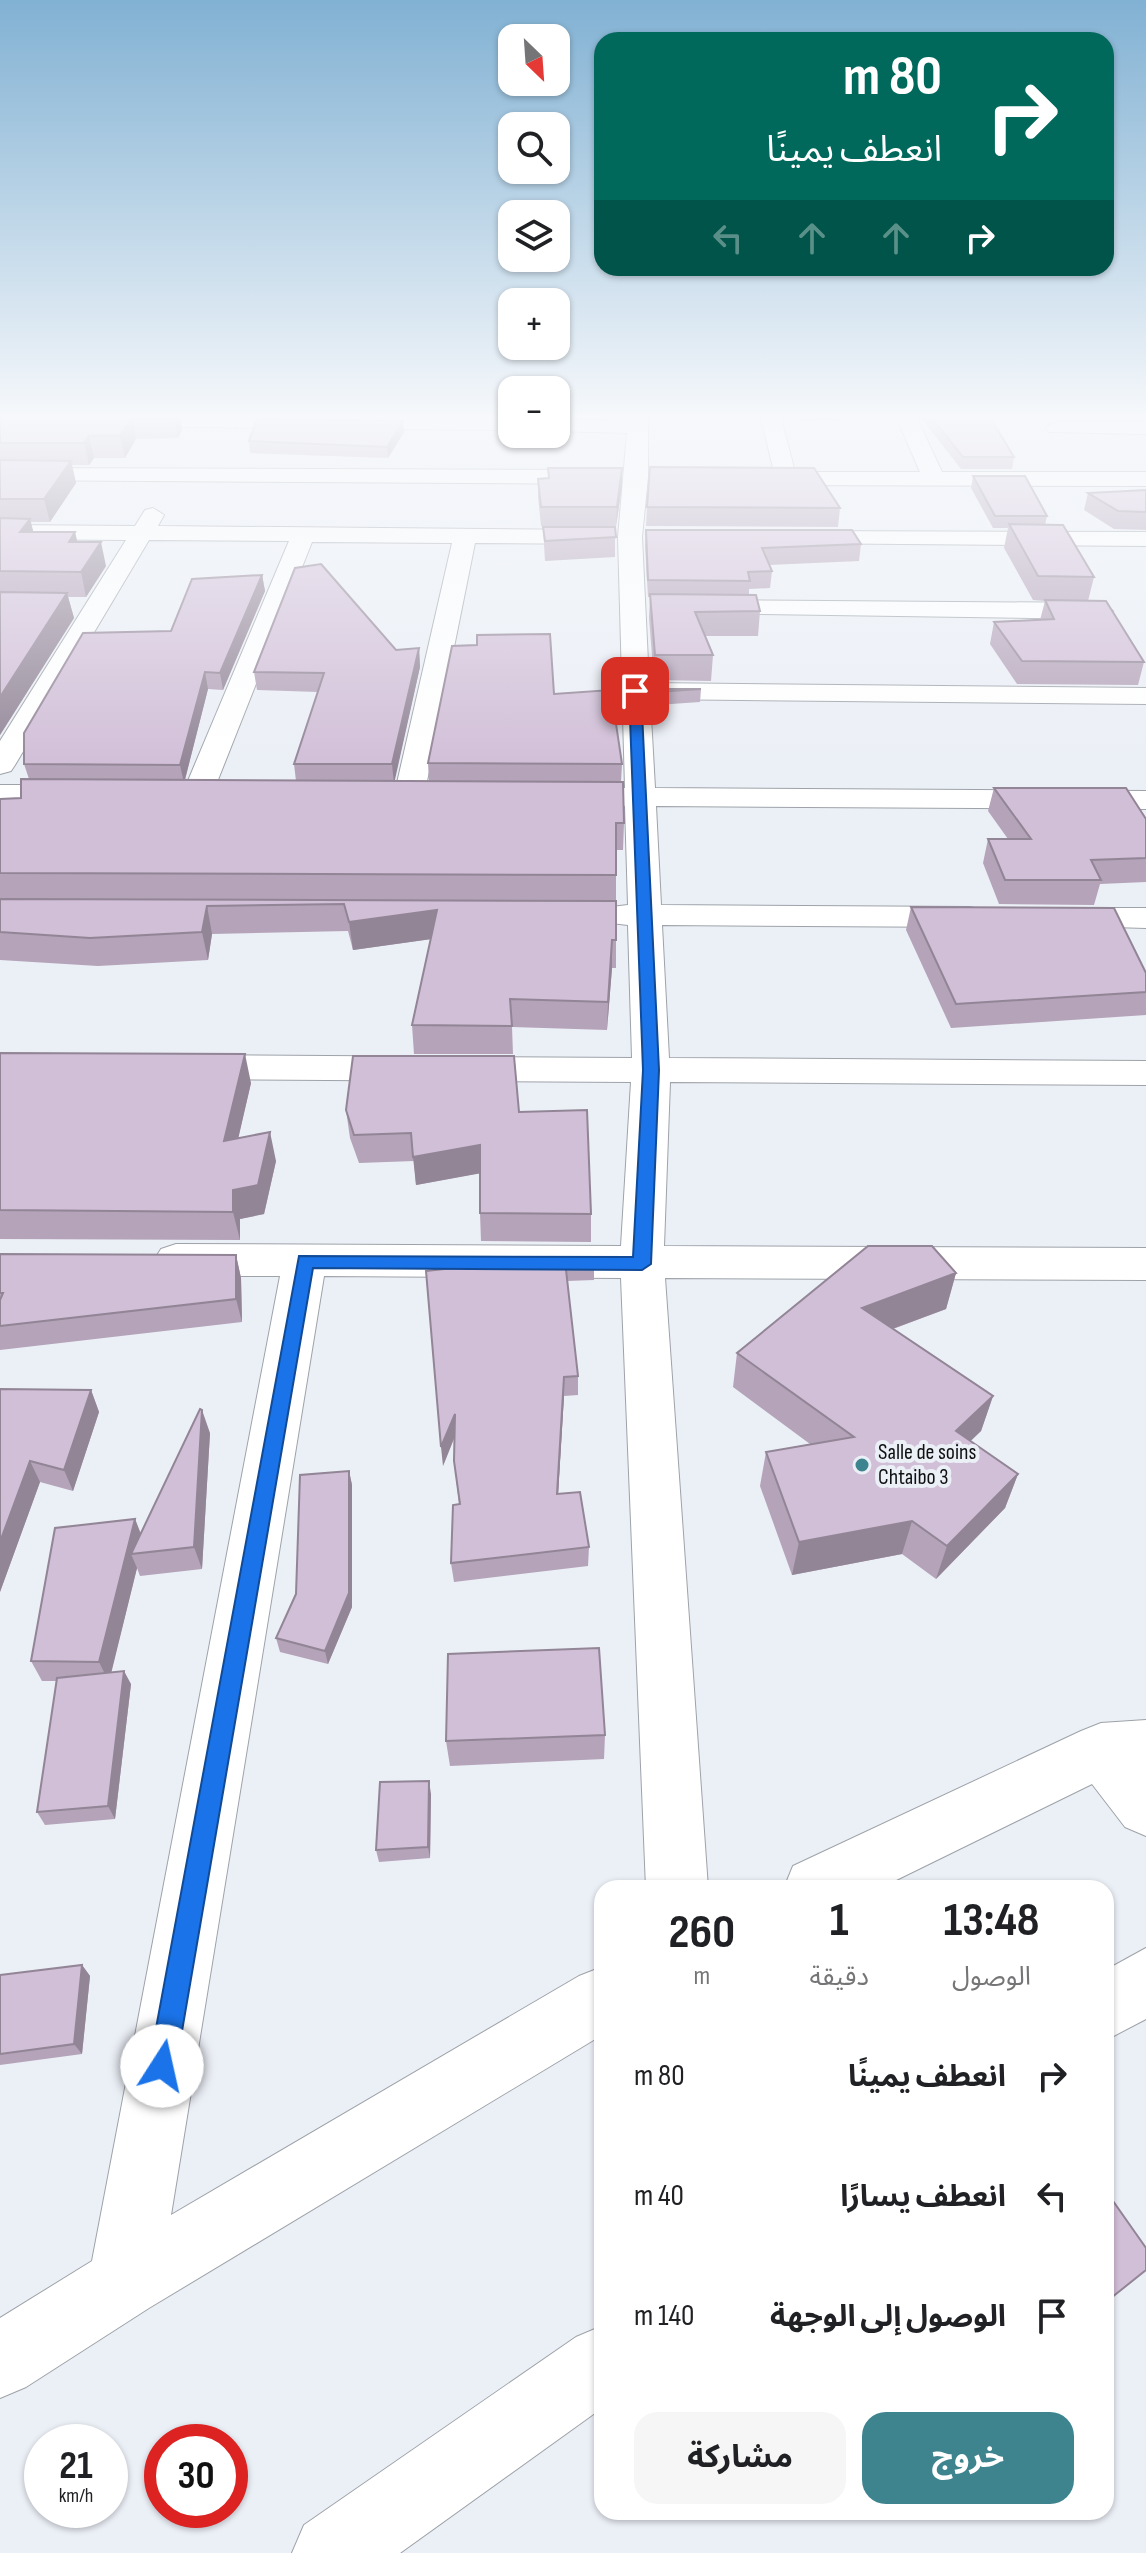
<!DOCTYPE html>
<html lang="ar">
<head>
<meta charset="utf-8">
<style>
  body { margin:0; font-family:"Sofia Sans Condensed","Noto Sans Arabic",sans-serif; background:#f6f6f6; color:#202124; direction:rtl; height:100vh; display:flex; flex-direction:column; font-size:30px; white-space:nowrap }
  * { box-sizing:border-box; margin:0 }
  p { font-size:26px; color:#757577 }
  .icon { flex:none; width:44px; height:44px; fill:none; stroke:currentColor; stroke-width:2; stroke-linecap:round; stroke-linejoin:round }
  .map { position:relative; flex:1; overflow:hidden; direction:ltr }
  .sheet { position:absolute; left:594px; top:1880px; width:520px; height:640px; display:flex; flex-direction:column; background:#fff; border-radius:24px; box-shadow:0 2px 6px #0004; direction:rtl }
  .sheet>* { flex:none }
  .guide { position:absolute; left:594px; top:32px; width:520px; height:244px; border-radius:24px; box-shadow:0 2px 6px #0004; direction:rtl; background:#00695c; color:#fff; overflow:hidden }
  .needle { width:52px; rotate:155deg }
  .buttons { position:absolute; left:498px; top:24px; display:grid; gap:16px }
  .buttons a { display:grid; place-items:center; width:72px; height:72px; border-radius:16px; background:#fff; box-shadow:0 2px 6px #0004; font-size:40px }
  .speed { position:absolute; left:24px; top:2424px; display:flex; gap:16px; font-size:40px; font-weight:700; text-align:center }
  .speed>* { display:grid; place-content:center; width:104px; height:104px; border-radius:50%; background:#fff; box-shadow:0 2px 6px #0004; line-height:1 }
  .speed small { font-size:20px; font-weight:400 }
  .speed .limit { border:12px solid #d22; background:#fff; color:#111 }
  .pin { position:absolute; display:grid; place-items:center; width:68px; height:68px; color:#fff; margin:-34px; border-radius:16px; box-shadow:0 4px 12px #0006 }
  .me { position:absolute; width:88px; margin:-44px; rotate:10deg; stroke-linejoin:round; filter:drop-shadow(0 0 6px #0008) }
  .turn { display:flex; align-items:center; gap:28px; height:168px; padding:0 40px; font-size:36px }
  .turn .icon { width:104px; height:104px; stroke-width:2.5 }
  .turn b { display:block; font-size:56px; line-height:68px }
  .lanes { display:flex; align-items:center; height:76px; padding:0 40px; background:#0003; justify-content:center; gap:40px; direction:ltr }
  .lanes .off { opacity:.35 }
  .eta { display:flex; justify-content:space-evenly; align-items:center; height:136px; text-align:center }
  .eta b { font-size:48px; font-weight:700; line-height:56px }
  .cta { display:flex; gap:16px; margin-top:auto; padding:16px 40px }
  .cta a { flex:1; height:92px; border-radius:24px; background:#3e848f; color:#fff; font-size:32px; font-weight:700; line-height:92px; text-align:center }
  .cta a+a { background:#f6f6f6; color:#202124 }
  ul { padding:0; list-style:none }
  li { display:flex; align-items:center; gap:24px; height:120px; padding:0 40px }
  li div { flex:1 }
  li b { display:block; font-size:30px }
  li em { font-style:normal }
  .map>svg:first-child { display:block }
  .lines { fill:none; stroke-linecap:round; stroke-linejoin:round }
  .minor-casing { stroke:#9ea3a9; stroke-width:2 }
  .minor { fill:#fff; fill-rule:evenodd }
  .wall { fill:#b4a3b9 }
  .shaded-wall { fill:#928596 }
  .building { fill:#d1bed7; stroke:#928596; stroke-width:2 }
  .route { fill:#1a73e8; stroke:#114b97; stroke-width:2 }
  .poi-dot { fill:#3e848f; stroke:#ebeff6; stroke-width:3 }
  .labels { text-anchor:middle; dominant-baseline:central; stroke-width:8; stroke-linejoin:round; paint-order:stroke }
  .poi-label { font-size:22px; fill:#0e1012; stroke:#ebeff6; text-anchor:start }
</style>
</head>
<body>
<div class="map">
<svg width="1146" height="2553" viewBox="0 0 1146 2553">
  <rect width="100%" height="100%" fill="#ebeff6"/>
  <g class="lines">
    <defs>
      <path id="minor" d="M0 414 512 418V430L0 425Z
        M628 414H648V477L642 537 649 683 1146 688V704L650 699 655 788 1146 791V809L656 806 661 905 970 907 982 910 987 917 982 924 970 927 662 925 669 1058 1146 1061V1085L670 1082 664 1246 1146 1248V1280L665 1278 708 1888H646L621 1278 324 1276 171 2215 579 1976 602 1967V2035L149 2308 26 2387 0 2398V2318L92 2261 280 1276H176L161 1271 154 1260 161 1249 176 1244 621 1246 631 1082 186 1079 173 1076 167 1067 173 1058 186 1055 632 1058 628 925 602 922 597 915 602 908 628 905 625 806 597 803 593 797 597 791 625 788 618 537 627 433 556 431V419L628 421Z
        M760 414H780L795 472H920L895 414H915L942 472H1146V486L760 485 752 483 749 478 752 473 774 472Z
        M1056 422H1146V434L1049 432 1046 428Z
        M0 468 608 470 619 477 608 484 0 480Z
        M153 508 164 515 158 526 604 530 616 537 604 544 475 543 424 796 420 802H398L394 796 452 543 312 542 212 795 208 801H186L182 795 289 541 149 540 15 765 11 771 0 774V741L126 540 0 539V525L135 526 145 510Z
        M796 531 1146 532V546L788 543 784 538Z
        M701 600 1100 603 1113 611 1100 619 692 613 688 608 692 603Z
        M0 785H80L91 788 95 794 91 800 80 803H0Z
        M1058 908H1146V928L1046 925 1041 918 1046 911Z
        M1146 1720V1836L1125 1827 1092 1784 880 1888H784L793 1866 1081 1731 1101 1723Z
        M1146 1948V2019L1106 2040V1970Z
        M602 2326V2408L400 2553H292L304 2525 576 2337Z"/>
    </defs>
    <use href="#minor" class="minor-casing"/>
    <use href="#minor" class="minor"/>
  </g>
  <path class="wall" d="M0 414H179L182 430 178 438 136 439 125 458H94L89 465H72L76 483 50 522H31L33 532 78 542 106 566 86 597H68L74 618 0 735Z
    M802 414H893V417L807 421Z
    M918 414H988L1014 457 1012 469H961Z
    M404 432 388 458 250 453 249 441Z
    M548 468 622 486 616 526H541L538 497V479H548Z
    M973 476 1047 516 1045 525 1094 577 1088 601 1144 662 1138 685 1017 684 990 644 994 622 1040 620 1045 601 1033 600 1004 548 1008 528H993L971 488Z
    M1146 490V530L1114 529 1084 510 1088 493Z
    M647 507 840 508 838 527 646 526Z
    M543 527H615V557L545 561Z
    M646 530 861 544 859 561 769 565 772 571 770 588 749 589V595L760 611 758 636H705L713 655 711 681 654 680 649 618 650 597H648L645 546Z
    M262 575 265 591 223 690 208 689 185 780 296 781 294 764 318 692 257 690 254 672 396 650 419 648 420 667 394 781H429L428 763 554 694 622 764 621 782 624 823 623 850H616V968H612L607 1030 512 1027 513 1054H414L412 1025 431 939 353 950 348 931 212 934 208 960 98 966 0 960V799L21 798 29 779 24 764 171 631Z
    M658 689H701L700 702 657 705Z
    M994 788 1146 819V882L1100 884 1094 905 999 904 983 863 988 839H1008L988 811Z
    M911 907 1146 973V1015L951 1028 906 930Z
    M0 1053 251 1083 238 1138 276 1161 264 1214 240 1219V1240L0 1239Z
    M346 1110 519 1112 591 1214V1242L481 1241 480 1213V1173L416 1185 414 1161 359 1163 350 1138Z
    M0 1254 236 1255 241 1278 242 1322 0 1350Z
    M594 1260V1280L567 1281 578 1376V1395L564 1396 558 1494 589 1547 588 1566 454 1582 451 1563 459 1504 454 1461V1439L443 1466 480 1265Z
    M956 1273 946 1309 893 1329 993 1396 981 1431 970 1441 1018 1474 1005 1508 936 1579 902 1554 792 1575 760 1486 766 1452 810 1444 733 1387 737 1353Z
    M0 1389 91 1390 99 1412 73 1491 40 1482 0 1592Z
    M210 1433 202 1569 140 1576 137 1568 111 1672 131 1684 115 1819 45 1825 37 1812 57 1681H42L31 1661 135 1519 141 1534Z
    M349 1471 352 1485V1607L328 1664 280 1652 276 1638Z
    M605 1735 604 1759 450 1766 446 1741Z
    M431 1794 430 1858 379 1862 376 1850Z
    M82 1965 90 1976 82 2054 0 2065V1975Z"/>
  <path class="shaded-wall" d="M175 414H179L182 430 178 438 174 416Z
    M132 417 136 439 125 458 120 436Z
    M403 421 404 432 388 458 387 447Z
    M89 436 94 458 89 465 84 443Z
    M71 461 76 483 50 522 44 499Z
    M622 468V486L616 526 617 507Z
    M30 519 36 542 20 532Z
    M75 532 81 556 69 542Z
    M101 542 106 566 86 597 81 572Z
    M262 575 265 591 223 690 220 673Z
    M67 593 74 618 0 735V697Z
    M419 648 420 667 394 784 392 764Z
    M205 672 208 689 184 783 180 765Z
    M207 906 212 934 208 960 202 932Z
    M437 910 439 938 353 950 349 922Z
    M612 940V968L607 1030 608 1002Z
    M245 1054 251 1083 231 1170 224 1141Z
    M270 1132 276 1161 264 1214 240 1219V1240L233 1212V1190Z
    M480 1145 482 1173 416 1185 413 1157Z
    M236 1255 241 1278 242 1322 236 1299Z
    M956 1273 946 1309 854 1343 862 1308Z
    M564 1377V1396L557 1513V1494Z
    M91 1390 99 1412 73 1491 64 1470Z
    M993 1396 981 1431 945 1466 956 1431Z
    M202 1410 210 1433 202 1569 194 1547Z
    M455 1414 456 1433 443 1466 441 1447Z
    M30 1461 40 1482 0 1592V1542Z
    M349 1471 352 1485V1607L328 1664 325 1651Z
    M1018 1474 1005 1508 936 1579 947 1546Z
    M135 1519 143 1540 131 1554 137 1568 109 1682 99 1662Z
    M912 1521 902 1554 792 1575 799 1542Z
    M124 1671 131 1684 115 1819 108 1806Z
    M429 1781 431 1794 430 1858 428 1847Z
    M82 1965 90 1976 82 2054 74 2044Z"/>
  <path class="building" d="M0 414H175L174 416 132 417 120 436H89L84 443H0Z
    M929 414H988L1014 457H963Z
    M257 419 403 421 387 447 249 441Z
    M0 460 71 461 44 499H0Z
    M650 467 814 468 840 508 647 507Z
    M548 468H622L617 507H541L538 479 549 478Z
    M973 476H1025L1047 516H995Z
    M1146 490V512L1118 511 1088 493Z
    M0 518 30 519 20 532H75L69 542H101L81 572 0 571Z
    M1009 524 1063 525 1094 577 1038 576Z
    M543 527H615L616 537 545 541Z
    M646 530H852L861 544 762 548 772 571 748 572 750 581 648 580Z
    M321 564 396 650 419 648 392 764H294L324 673 254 672 295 568Z
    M262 575 220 673 205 672 180 765 24 764V733L83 633 171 631 192 579Z
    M0 592 67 593 0 697Z
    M650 594 756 595 760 611 695 612 713 655H655Z
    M1045 600 1106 601 1144 662 1022 661 994 622 1054 619Z
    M550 634 554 694 611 690 622 764 428 763 452 646 477 645V635Z
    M658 689H701L658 692Z
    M21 779 623 782 624 823H616V875L0 873V799L21 798Z
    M994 788H1126L1146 819V858L1091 860 1101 880H1005L988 839H1031Z
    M0 899 616 901V940H612L608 1002 510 999 512 1026 412 1025 437 910 349 922 344 904 207 906 202 932 90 938 0 932Z
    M911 907 1114 908 1146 973V992L956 1004Z
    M0 1053 245 1054 224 1141 270 1132 258 1185 233 1190V1212L0 1210Z
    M353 1056H514L519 1112 587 1110 591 1214 480 1213V1145L413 1157 411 1133 354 1135 346 1110Z
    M868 1246H932L956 1273 862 1308 993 1396 956 1431 1018 1474 947 1546 912 1521 799 1542 766 1452 854 1437 737 1353Z
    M0 1254 236 1255V1299L0 1326V1300L3 1293H0Z
    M480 1259 594 1260 565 1261 578 1376 564 1377 557 1494 580 1492 589 1547 451 1563 453 1505 460 1504 454 1461 455 1414 441 1447 426 1271 480 1265Z
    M0 1389 91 1390 64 1470 30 1461 0 1542Z
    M200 1409 202 1410 194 1547 131 1554Z
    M349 1471V1593L325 1651 276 1638 296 1594 300 1475Z
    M135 1519 99 1662 31 1661 55 1528Z
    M599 1648 605 1735 446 1741 448 1654Z
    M124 1671 108 1806 37 1812 57 1678Z
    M429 1781 428 1847 376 1850 380 1782Z
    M82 1965 74 2044 0 2054V1975Z
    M1106 2191 1146 2248V2270L1106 2302Z"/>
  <linearGradient id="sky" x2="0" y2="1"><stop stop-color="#81b1d3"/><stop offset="0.54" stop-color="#f6f8fb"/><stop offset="1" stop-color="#f6f8fb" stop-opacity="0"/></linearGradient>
  <rect width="1146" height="771" fill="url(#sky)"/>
  <path class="route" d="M635 687 641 691 659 1070 651 1264 642 1270 313 1268 176 2066 172 2075 162 2079 153 2075 149 2066 299 1256 633 1257 643 1070 629 691Z"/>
  <circle class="poi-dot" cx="862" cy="1465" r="8"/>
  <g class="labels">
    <g class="poi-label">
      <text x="878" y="1452">Salle de soins<tspan x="878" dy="25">Chtaibo 3</tspan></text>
    </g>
  </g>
</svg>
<div class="buttons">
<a><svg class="needle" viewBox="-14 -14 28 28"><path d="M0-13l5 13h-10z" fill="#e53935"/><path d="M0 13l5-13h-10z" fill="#757577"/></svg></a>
<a><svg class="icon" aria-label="search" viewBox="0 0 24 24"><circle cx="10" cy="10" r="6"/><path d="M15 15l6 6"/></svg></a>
<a><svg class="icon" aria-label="layers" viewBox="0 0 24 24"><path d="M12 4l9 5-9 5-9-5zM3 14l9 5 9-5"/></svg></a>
<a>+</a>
<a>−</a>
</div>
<div class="speed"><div>21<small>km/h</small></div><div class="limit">30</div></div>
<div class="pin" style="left:635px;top:691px;background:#d93025"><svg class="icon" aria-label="arrive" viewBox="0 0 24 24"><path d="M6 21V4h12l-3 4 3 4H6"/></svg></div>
<svg class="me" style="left:162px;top:2066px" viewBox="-20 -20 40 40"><circle r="19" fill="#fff"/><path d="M0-13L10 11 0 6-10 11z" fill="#1a73e8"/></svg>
<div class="guide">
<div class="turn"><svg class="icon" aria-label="right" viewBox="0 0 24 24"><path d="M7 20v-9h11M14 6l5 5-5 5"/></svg><div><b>80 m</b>انعطف يمينًا</div></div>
<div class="lanes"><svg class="icon off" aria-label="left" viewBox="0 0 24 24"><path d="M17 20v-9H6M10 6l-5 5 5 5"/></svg><svg class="icon off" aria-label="ahead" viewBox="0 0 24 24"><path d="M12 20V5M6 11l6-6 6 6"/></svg><svg class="icon off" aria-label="ahead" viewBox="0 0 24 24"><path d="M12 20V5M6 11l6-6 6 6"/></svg><svg class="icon" aria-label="right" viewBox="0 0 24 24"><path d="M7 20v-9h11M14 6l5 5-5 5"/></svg></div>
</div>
<section class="sheet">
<div class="eta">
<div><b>13:48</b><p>الوصول</p></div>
<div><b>1</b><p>دقيقة</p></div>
<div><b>260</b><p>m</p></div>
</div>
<ul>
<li><svg class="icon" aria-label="right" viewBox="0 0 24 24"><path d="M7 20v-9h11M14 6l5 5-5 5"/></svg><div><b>انعطف يمينًا</b></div><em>80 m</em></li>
<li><svg class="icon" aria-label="left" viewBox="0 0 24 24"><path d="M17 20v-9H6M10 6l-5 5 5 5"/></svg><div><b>انعطف يسارًا</b></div><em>40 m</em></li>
<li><svg class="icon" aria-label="arrive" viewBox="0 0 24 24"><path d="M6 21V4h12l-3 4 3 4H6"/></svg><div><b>الوصول إلى الوجهة</b></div><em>140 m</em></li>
</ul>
<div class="cta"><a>خروج</a><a>مشاركة</a></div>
</section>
</div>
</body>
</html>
